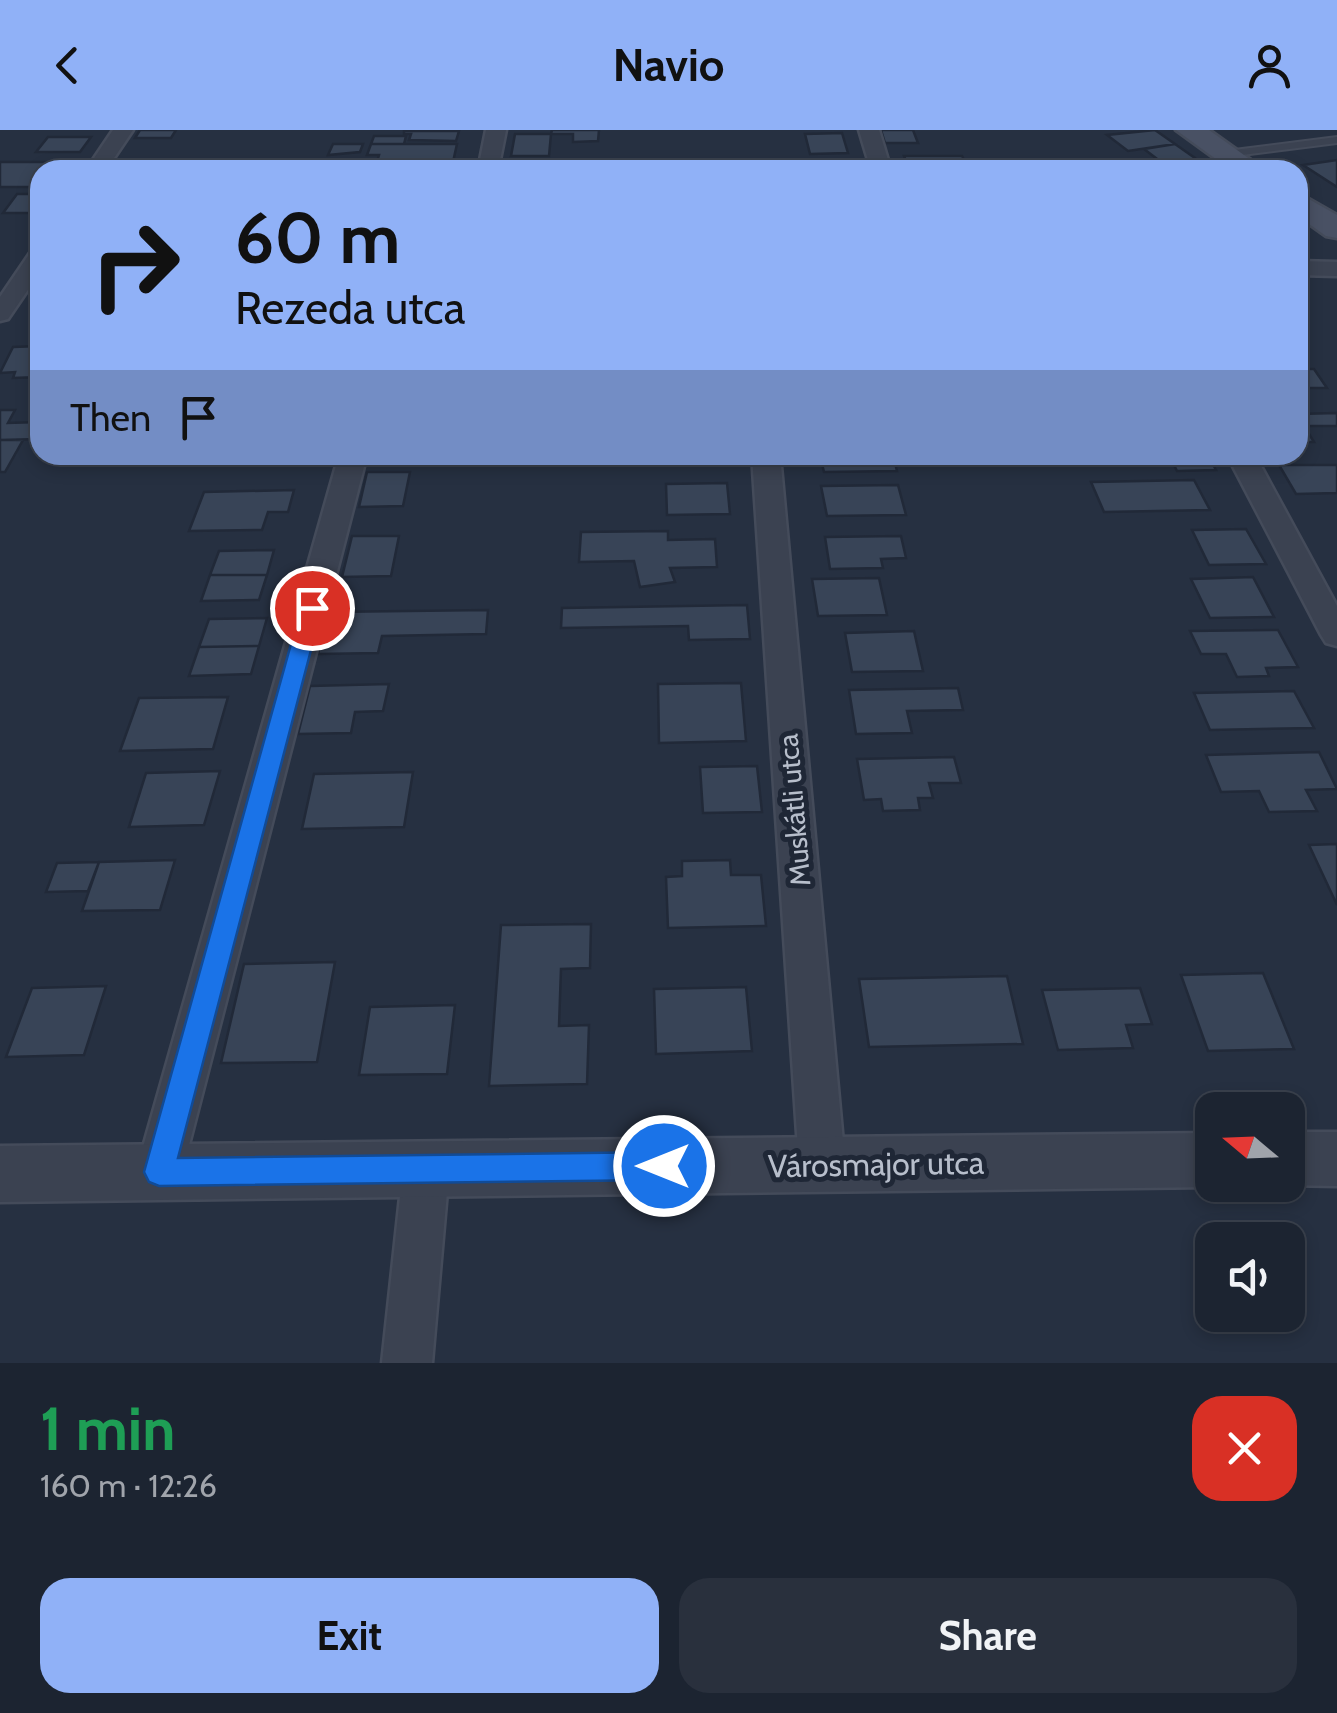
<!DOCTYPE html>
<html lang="en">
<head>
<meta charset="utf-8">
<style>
  body { margin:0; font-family:Cabin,sans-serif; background:#29303d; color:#f1f3f6; height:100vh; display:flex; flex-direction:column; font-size:38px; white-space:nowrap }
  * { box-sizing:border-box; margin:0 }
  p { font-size:32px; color:#a0a4ab }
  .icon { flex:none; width:55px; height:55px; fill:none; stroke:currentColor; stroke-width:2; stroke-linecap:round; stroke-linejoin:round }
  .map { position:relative; height:1233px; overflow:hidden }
  .panel { display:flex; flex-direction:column; background:#1c2431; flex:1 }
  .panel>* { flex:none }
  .hud { position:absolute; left:30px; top:30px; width:1278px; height:305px; border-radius:30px; box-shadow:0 5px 15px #0003,0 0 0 2px #3a414d; background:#90b1f7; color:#111; overflow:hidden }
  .needle { width:65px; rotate:289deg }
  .tools { position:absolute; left:1195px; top:962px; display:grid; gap:20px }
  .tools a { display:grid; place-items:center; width:110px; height:110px; border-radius:20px; background:#1c2431; box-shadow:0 5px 15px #0003,0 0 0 2px #3a414d; font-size:50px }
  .pin { position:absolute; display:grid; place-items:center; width:85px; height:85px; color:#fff; margin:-42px; border:5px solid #fff; border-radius:50%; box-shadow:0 2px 10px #0007 }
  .me { position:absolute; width:110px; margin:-55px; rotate:270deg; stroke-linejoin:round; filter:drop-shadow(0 0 8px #0008) }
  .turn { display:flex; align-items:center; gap:35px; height:210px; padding:0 40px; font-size:45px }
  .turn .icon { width:130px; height:130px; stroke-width:2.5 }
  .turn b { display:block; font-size:70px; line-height:85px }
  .then { display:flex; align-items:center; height:95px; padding:0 40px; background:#0003; gap:20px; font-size:38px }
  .round { display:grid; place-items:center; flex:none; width:105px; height:105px; border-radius:30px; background:#29303d }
  .head { display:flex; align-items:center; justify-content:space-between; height:170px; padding:0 40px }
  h1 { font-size:60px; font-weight:800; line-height:75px; color:#1e9e55 }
  .action { display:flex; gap:20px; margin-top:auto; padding:20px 40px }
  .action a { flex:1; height:115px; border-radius:30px; background:#90b1f7; color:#111; font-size:40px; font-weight:800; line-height:115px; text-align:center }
  .action a+a { background:#29303d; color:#f1f3f6 }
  header { display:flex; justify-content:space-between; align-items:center; height:130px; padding:0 40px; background:#90b1f7; color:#111; font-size:45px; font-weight:800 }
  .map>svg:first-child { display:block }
  .building { fill:#384457; stroke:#212938; stroke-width:2.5 }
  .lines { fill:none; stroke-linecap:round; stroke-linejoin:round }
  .service-casing { stroke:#444b5a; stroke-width:4 }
  .minor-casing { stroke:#444b5a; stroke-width:5 }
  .tertiary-casing { stroke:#444b5a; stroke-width:5 }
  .secondary-casing { stroke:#444b5a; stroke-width:5 }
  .service { fill:#3b4251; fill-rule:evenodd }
  .minor { fill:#3b4251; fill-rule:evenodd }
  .tertiary { fill:#3b4251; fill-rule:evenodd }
  .secondary { fill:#495164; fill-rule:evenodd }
  .route { fill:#1a73e8; stroke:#114b97; stroke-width:2.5 }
  .labels { text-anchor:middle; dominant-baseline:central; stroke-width:10; stroke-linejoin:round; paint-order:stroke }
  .street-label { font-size:28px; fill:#b7becb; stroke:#1f2736 }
  .near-street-label { font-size:32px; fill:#b7becb; stroke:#1f2736 }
</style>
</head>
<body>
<header><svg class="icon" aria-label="back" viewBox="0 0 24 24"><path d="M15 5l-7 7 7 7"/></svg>Navio<svg class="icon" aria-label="person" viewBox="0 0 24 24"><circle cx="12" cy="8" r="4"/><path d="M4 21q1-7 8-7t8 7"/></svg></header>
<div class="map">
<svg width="1337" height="1233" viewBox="0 0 1337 1233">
  <rect width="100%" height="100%" fill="#263041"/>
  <path class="building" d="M140 0H176L171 8H135Z
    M552 0H599L598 11 573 12V4H551Z
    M881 0H913L918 13H885Z
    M1155 0 1175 14 1128 21 1107 5Z
    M404 1H459L456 11 409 10 411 4H404Z
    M842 3 848 23 810 24 805 4Z
    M515 4H551L549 26H511Z
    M374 6H406L404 14H371Z
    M48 7H91L80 22H36Z
    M333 14H363L360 22 328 25Z
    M371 14H457L453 32H377L379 25H367Z
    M1175 14 1202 33 1169 38 1144 19Z
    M904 26H962L967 35 908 36Z
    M786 30H848L851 40 788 39Z
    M1337 30V57L1303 35Z
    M0 32H70L64 40H40V57H0Z
    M507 32H549L548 40H506Z
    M379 36H462L461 40H378Z
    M17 64H40L38 83H3Z
    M40 216V247L13 248 15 242 0 243 13 217Z
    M1298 239H1314L1327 258H1298Z
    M0 280H15L8 293 40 292V309L0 310Z
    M1337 283V296H1304L1314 312H1298V284Z
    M0 310H23L5 342H0Z
    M831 325H893L897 341 824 342 821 330H831Z
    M1169 325H1208L1216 340 1177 341Z
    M1279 335H1337V363L1296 364Z
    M367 342H410L403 376 359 377Z
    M1194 350 1210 380 1104 382 1091 352Z
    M727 353 730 384 667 385 666 354Z
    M898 355 906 385 827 386 821 356Z
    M294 360 288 382H268L262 400 189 401 204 362Z
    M1246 399 1266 434 1209 435 1192 400Z
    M668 401V410L715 409 717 437 670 438 675 452 640 457 634 431 579 432 581 402Z
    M352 406H399L391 446 342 447Z
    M901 406 906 428 881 429 883 438 830 439 825 407Z
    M274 420 267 445H210L219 421Z
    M210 445H267L259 470 201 471Z
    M1253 447 1274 487 1210 488 1191 449Z
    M879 448 887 485 818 486 812 449Z
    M747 475 750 509 689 510 688 496 561 498 562 478Z
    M488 480 486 504 382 506 378 523 318 524 328 482Z
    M267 488 259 516 199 517 209 489Z
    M1278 500 1298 537 1266 538 1269 546 1237 547 1226 524H1201L1190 501Z
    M914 501 923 541 852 542 845 503Z
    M259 516 251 544 189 546 199 517Z
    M741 553 746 611 659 613 658 554Z
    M389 554 383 581 355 582 351 603 298 604 310 556Z
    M958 558 963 580 907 581 912 603 856 604 849 560Z
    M1294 561 1314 598 1210 600 1194 563Z
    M228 567 213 619 120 621 139 568Z
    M1319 622 1337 659 1306 660 1317 681 1269 682 1259 661 1221 662 1206 625Z
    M954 627 961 653H929L933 668H918L920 680 883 681 881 669 864 670 857 629Z
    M757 636 762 682 703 683 700 637Z
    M220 641 204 695 129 697 146 643Z
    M413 642 404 697 302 699 314 644Z
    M1337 714V775L1309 715Z
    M175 730 160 780 82 781 99 732Z
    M730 730 731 745H761L766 796 668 798 666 747 682 746V731Z
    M99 732 88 761 46 762 57 733Z
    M591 794 590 838 561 839 559 896 589 895 587 954 489 956 501 795Z
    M335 832 317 932 221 933 244 834Z
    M1263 843 1294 919 1208 921 1181 845Z
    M1007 846 1023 914 869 917 859 849Z
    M106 856 84 925 6 927 32 858Z
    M746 857 752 921 656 924 654 859Z
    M1140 858 1152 894 1126 895 1133 918 1058 920 1042 860Z
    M455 875 447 944 359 945 370 877Z"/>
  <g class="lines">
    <defs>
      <path id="service" d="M1337 7V13L1226 27 1221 24 1226 21Z"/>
      <path id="minor" d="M113 0H133L106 40H86Z
        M486 0H506L498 40H478Z
        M859 0H879L891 40H871Z
        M40 118V142L8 189 0 191V167L32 120Z
        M1298 131 1337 132V146L1298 145Z
        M339 325H367L182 1042 175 1057 159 1064 143 1057 136 1042Z
        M752 325H780L845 1034 838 1049 822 1055 806 1049 799 1034Z
        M1227 325H1255L1337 476V516L1326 513 1321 505Z
        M426 1018 442 1024 449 1039 432 1233H382L403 1039 410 1024Z"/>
      <path id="tertiary" d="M1288 1002H1337V1056L1285 1055Z
        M1212 1003V1055H1218L1212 1057 0 1072V1016Z"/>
      <path id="secondary" d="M1176 0H1209L1265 40H1231Z
        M1298 63 1337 85V108L1326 106 1298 86Z"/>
    </defs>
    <use href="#service" class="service-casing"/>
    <use href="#minor" class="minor-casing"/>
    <use href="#tertiary" class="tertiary-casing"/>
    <use href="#secondary" class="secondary-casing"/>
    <use href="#service" class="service"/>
    <use href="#minor" class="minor"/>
    <use href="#tertiary" class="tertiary"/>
    <use href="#secondary" class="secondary"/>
  </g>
  <path class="route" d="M312 471 322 478 178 1028 664 1022 674 1026 679 1036 674 1046 664 1050 159 1056 149 1052 144 1042 301 478Z"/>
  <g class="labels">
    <g class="street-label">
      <text transform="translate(794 680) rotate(-95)">Muskátli utca</text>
    </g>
    <g class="near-street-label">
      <text transform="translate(876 1034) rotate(-1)">Városmajor utca</text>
    </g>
  </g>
</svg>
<div class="tools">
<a><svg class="needle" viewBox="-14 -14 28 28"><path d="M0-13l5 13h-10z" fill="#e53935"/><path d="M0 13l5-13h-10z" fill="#a0a4ab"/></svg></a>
<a><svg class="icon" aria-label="sound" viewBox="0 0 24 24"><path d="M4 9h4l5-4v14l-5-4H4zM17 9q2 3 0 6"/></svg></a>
</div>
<div class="pin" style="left:312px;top:478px;background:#d93025"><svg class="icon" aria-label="arrive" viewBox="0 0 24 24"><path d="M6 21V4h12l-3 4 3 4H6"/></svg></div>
<svg class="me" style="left:664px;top:1036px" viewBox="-20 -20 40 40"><circle r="17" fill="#1a73e8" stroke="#fff" stroke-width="3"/><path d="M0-11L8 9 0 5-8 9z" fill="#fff"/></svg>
<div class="hud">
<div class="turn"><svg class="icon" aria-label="right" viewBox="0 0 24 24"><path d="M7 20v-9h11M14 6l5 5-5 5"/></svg><div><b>60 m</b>Rezeda utca</div></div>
<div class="then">Then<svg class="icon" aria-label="arrive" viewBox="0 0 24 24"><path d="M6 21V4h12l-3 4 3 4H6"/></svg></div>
</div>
</div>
<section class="panel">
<div class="head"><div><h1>1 min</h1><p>160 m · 12:26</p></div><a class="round" style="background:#d93025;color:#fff"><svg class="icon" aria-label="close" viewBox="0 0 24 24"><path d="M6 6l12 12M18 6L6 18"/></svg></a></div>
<div class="action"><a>Exit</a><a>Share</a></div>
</section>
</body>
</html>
